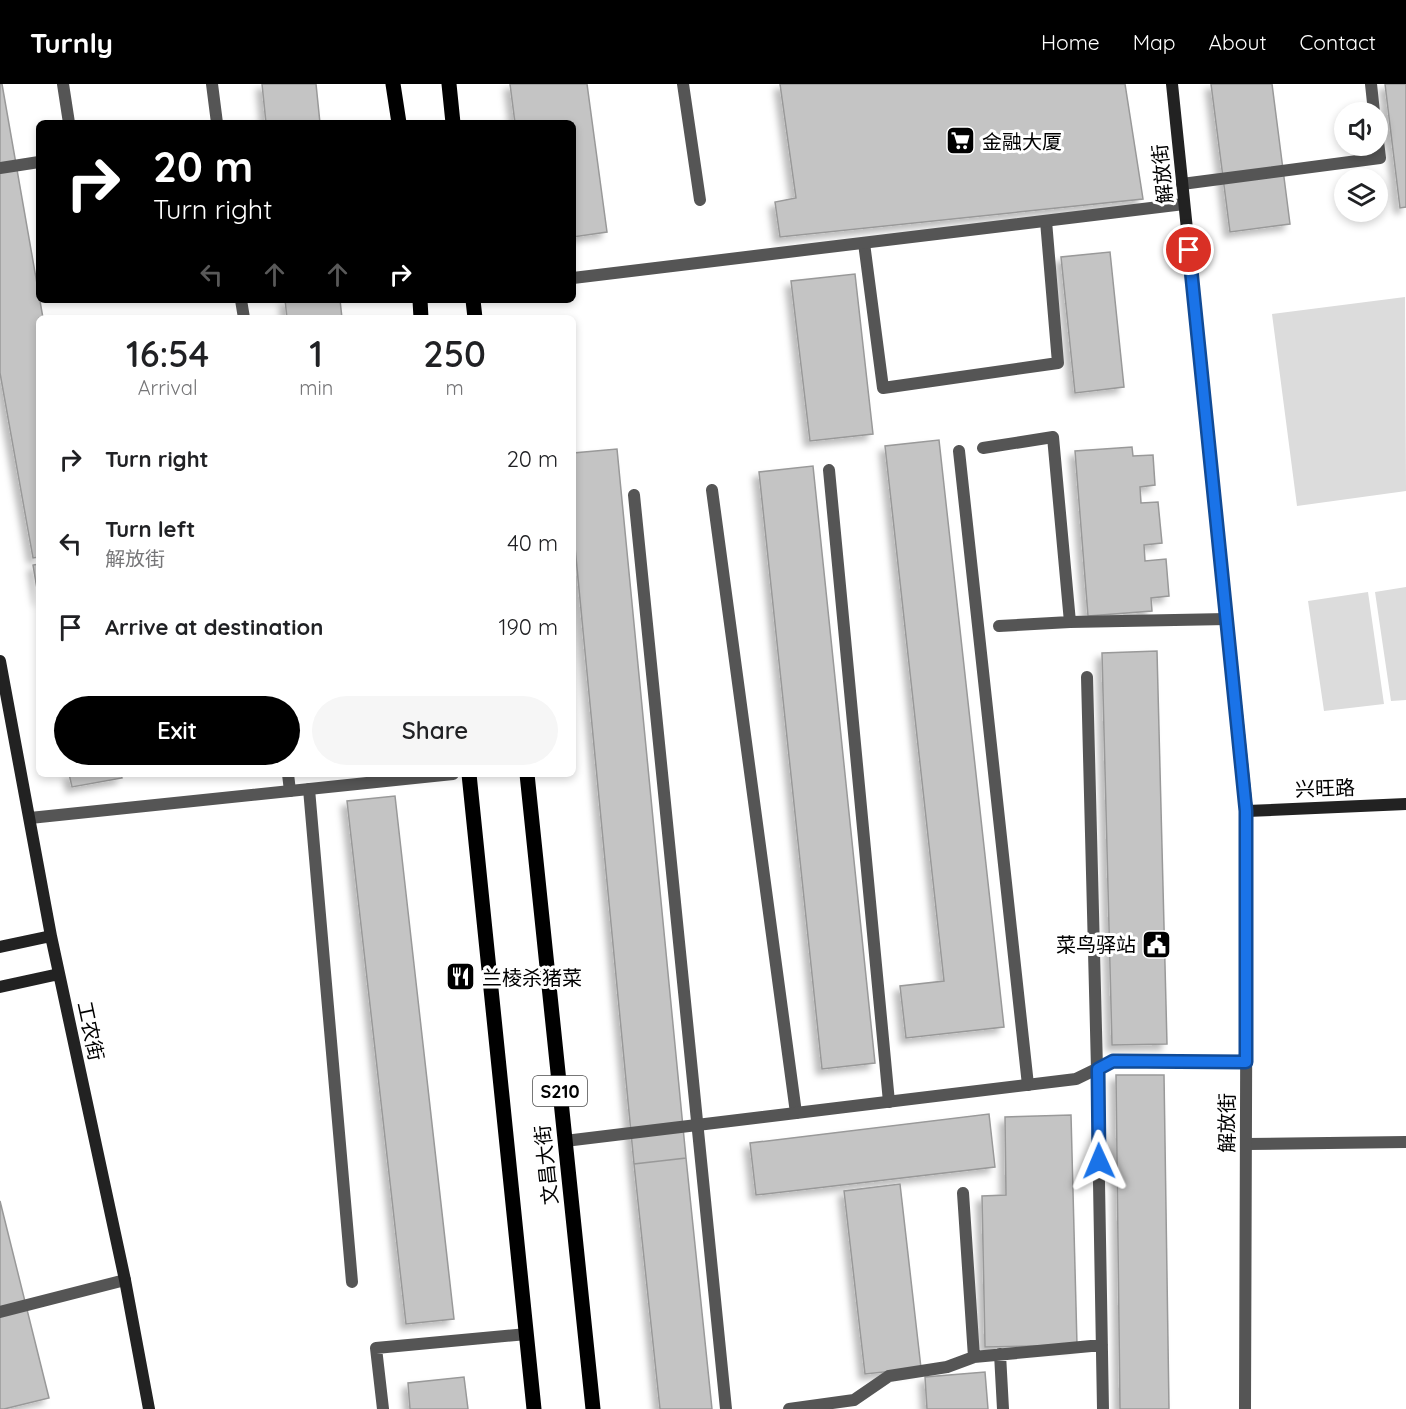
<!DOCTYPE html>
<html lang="en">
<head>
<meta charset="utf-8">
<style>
  body { margin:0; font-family:Quicksand,"Noto Sans SC",sans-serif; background:#f6f6f6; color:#202124; height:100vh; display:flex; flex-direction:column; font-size:22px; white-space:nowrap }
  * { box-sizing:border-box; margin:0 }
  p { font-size:20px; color:#757577 }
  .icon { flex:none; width:33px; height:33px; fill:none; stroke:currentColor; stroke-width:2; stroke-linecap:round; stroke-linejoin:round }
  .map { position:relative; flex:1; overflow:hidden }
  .panel { position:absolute; left:36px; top:231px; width:540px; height:462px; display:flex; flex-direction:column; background:#fff; border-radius:9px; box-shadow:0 3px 9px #0003 }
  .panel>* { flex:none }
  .banner { position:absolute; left:36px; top:36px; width:540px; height:183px; border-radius:9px; box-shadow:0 3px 9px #0003; background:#000; color:#fff; overflow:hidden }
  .tools { position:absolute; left:1334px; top:18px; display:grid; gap:12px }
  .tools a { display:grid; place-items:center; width:54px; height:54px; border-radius:50%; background:#fff; box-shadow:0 3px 9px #0003; font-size:30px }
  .pin { position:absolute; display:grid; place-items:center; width:51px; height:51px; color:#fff; margin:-26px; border:3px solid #fff; border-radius:50%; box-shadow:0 2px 6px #0007 }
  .me { position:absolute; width:66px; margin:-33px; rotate:359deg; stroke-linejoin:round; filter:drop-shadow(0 0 4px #0008) }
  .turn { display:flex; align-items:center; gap:21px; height:126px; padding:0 18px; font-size:27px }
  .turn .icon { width:78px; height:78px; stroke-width:2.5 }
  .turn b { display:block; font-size:42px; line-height:51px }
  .lanes { display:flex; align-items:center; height:57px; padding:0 18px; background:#0003; justify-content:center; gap:30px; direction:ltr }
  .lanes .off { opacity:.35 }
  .eta { display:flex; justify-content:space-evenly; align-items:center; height:102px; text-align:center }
  .eta b { font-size:36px; font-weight:600; line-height:42px }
  .button { display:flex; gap:12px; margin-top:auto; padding:12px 18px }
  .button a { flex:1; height:69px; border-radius:36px; background:#000; color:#fff; font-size:24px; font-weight:600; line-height:69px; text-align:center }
  .button a+a { background:#f6f6f6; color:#202124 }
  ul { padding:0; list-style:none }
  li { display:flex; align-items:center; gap:18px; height:84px; padding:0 18px }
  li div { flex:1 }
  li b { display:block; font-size:22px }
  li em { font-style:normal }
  header { display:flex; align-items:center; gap:36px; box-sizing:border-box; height:84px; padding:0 30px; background:#000; color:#fff }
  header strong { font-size:28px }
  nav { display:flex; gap:33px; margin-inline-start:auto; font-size:21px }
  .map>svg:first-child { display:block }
  .green { fill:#dcdcdc }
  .building { fill:#c4c4c4; stroke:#999; stroke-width:1.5; filter:url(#shadow) }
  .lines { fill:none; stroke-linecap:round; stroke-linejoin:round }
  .lane { stroke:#555; stroke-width:12 }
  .street { stroke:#555; stroke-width:12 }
  .secondary { stroke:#222; stroke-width:12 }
  .primary { stroke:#000; stroke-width:15 }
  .route-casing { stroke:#114b97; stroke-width:15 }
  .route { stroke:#1a73e8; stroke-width:10 }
  .labels { text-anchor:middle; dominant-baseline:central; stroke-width:6; stroke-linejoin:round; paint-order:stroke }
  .shield { fill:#fff; stroke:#4c4c4c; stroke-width:1.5 }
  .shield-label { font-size:18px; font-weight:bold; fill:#000 }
  .poi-label { font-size:20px; fill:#000; stroke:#fff; text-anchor:start }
  .street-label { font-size:20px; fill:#000; stroke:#fff }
</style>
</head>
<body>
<header>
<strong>Turnly</strong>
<nav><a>Home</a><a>Map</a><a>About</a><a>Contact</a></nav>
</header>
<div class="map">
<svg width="1406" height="1325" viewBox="0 0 1406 1325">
  <defs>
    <filter id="shadow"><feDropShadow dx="-5.5" dy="5.5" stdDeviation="3" flood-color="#0004"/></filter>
  </defs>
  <rect width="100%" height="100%" fill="#fff"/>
  <path class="green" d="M1405 213 1406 407 1297 422 1272 230Z
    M1406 503V616L1391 617 1375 508Z
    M1368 508 1384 620 1324 627 1308 517Z"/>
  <path class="building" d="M0 0H2L43 234H39V473L33 474 0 289Z
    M262 0H316L320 39H266Z
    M510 0H587L607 148 573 153V39H515Z
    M780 0H1125L1143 115 780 153 775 118 796 114Z
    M1211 0H1272L1290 140 1230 148Z
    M1385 0H1406V123L1400 124Z
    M1110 168 1124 303 1075 309 1061 173Z
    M855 190 873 350 810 357 791 197Z
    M285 216H340L342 234H287Z
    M939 356 1004 943 906 954 900 902 944 897 885 362Z
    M1132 363 1133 372 1153 371 1155 401 1140 403 1141 419 1158 418 1162 459 1144 461 1145 477 1166 475 1169 512 1151 514 1152 527 1088 532 1075 367Z
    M617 365 686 1074 634 1080 573 442V369Z
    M813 382 875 979 822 985 759 388Z
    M39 480V517L33 481Z
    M1157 567 1167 960 1112 961 1102 569Z
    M69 690H121L122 694 72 703Z
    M395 712 454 1235 406 1240 347 717Z
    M1116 991H1164L1169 1325H1120Z
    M989 1030 995 1083 756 1111 750 1059Z
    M1071 1031 1077 1261 985 1263 982 1112 1006 1111 1005 1033Z
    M686 1074 712 1325H660L634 1080Z
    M900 1100 921 1284 865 1290 844 1107Z
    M0 1117 49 1314 4 1325H0Z
    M985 1288 988 1325H927L925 1293Z
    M464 1293 468 1325H410L408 1299Z"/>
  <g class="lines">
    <path class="lane" d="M63 0 69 39
      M212 0 217 39
      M683 0 700 116
      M1371 0 1374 28
      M0 84 39 78
      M1182 100 1380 74 1377 49
      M864 159 883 304 1058 279 1046 137
      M241 216 244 234
      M983 364 1053 353 1070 538
      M959 367 1028 1001
      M829 386 889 1018
      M712 406 796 1029
      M634 411 726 1325
      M999 542 1070 538 1227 535
      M1087 593 1097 985 1103 1325
      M288 690 290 707
      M309 705 352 1198
      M1246 1060 1406 1058
      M963 1109 974 1273 1102 1261
      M0 1228 125 1196
      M1000 1270 1003 1325
      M383 1325 376 1264 527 1250
      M789 1325 854 1316 889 1292 947 1283 974 1273"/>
    <path class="street" d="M573 194 1184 120
      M30 734 453 690
      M565 1057 1076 995 1113 977 1246 978
      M1245 1325 1247 727"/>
    <path class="secondary" d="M1172 0 1247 727 1406 720
      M0 577 51 852 125 1196 149 1325
      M0 863 51 852
      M0 903 59 890"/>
    <path class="primary" d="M393 0 399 39
      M449 0 453 39
      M420 216 421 234
      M473 216 475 234
      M469 690 534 1325
      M527 690 593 1325"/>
  </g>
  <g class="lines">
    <defs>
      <path id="route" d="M1099 1077 1098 985 1113 977 1246 978V727L1189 166"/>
    </defs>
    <use href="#route" class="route-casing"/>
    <use href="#route" class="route"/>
  </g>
  <defs>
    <symbol id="supermarket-square" viewBox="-11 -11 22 22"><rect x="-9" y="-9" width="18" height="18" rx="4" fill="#000" stroke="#fff"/><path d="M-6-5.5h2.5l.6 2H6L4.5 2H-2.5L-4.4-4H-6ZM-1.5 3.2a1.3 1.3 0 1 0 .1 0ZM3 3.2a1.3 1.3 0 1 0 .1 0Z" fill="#fff"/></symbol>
    <symbol id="civic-square" viewBox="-11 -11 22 22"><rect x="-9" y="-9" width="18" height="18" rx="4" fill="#000" stroke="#fff"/><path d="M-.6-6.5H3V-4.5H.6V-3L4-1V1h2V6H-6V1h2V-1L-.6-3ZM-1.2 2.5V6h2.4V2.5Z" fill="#fff"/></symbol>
    <symbol id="restaurant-square" viewBox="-11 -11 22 22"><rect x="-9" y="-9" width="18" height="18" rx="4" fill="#000" stroke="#fff"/><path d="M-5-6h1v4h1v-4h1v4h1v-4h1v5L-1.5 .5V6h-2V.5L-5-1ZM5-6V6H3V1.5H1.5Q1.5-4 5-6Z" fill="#fff"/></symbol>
  </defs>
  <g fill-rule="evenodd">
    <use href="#supermarket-square" x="944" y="40" width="33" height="33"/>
    <use href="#civic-square" x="1140" y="844" width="33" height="33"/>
    <use href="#restaurant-square" x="444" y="876" width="33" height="33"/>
  </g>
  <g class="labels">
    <rect class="shield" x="533" y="992" width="54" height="30" rx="4.5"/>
    <g class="shield-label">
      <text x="560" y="1007">S210</text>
    </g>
    <g class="poi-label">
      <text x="982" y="57">金融大厦</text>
      <text x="1136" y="860" text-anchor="end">菜鸟驿站</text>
      <text x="482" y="893">兰棱杀猪菜</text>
    </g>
    <g class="street-label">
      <text transform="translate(1162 90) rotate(-96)">解放街</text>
      <text transform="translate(1325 704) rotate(-2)">兴旺路</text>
      <text transform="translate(91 947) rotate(78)">工农街</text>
      <text transform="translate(1226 1039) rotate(-90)">解放街</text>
      <text transform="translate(546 1081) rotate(-96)">文昌大街</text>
    </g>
  </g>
</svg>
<div class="tools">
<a><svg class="icon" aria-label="sound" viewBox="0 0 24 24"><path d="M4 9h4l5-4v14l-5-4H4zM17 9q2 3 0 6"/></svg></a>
<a><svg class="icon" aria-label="layers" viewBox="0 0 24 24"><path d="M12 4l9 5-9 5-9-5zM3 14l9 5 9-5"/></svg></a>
</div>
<div class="pin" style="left:1189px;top:166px;background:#d93025"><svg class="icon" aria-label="arrive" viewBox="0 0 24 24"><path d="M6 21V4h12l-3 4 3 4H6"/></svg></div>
<svg class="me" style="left:1099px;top:1077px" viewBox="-20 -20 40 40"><path d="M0-17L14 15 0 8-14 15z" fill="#1a73e8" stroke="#fff" stroke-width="4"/></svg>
<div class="banner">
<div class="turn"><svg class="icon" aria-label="right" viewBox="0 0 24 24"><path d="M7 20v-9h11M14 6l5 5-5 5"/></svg><div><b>20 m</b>Turn right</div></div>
<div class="lanes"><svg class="icon off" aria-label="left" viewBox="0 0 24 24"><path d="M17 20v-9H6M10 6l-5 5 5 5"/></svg><svg class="icon off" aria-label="ahead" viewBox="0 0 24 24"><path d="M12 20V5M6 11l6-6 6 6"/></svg><svg class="icon off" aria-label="ahead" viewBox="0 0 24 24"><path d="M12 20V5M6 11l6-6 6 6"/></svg><svg class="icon" aria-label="right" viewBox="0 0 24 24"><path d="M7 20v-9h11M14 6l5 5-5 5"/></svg></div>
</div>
<section class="panel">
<div class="eta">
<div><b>16:54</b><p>Arrival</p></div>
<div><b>1</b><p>min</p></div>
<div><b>250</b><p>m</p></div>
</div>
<ul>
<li><svg class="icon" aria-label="right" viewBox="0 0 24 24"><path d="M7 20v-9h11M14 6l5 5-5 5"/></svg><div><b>Turn right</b></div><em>20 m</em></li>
<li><svg class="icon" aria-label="left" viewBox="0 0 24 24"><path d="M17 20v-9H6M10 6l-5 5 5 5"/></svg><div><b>Turn left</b><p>解放街</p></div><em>40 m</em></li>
<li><svg class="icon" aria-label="arrive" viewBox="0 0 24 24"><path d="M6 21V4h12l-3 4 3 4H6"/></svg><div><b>Arrive at destination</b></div><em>190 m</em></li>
</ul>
<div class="button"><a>Exit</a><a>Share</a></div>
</section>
</div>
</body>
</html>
